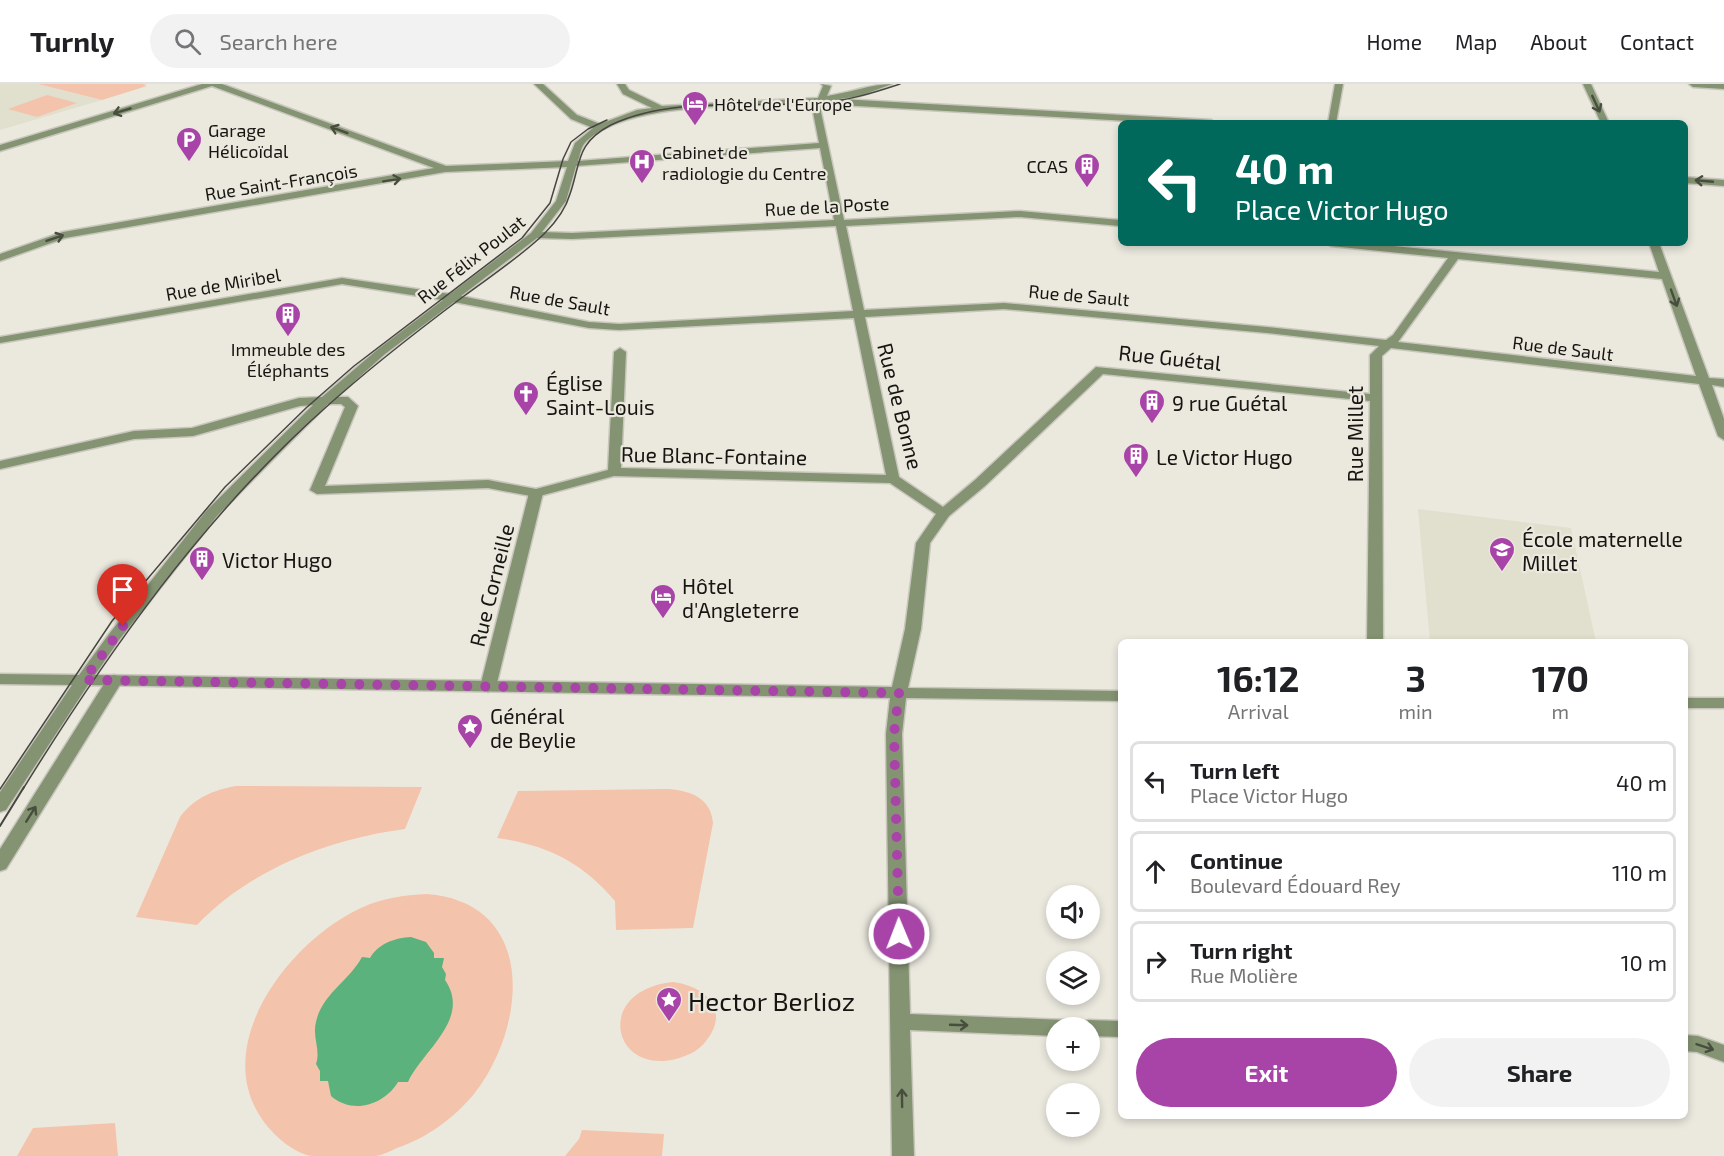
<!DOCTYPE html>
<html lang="en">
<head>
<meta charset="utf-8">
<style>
  body { margin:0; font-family:"Exo 2",sans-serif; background:#f2f2f2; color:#202124; height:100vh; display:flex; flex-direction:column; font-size:22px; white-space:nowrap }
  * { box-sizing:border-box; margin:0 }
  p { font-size:20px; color:#757577 }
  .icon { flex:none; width:33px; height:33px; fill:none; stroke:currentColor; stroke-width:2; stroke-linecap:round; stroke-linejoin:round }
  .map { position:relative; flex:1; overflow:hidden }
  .side { position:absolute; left:1118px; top:555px; width:570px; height:480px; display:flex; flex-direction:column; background:#fff; border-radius:9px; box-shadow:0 3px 9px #0003 }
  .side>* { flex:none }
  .top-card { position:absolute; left:1118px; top:36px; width:570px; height:126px; border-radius:9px; box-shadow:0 3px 9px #0003; background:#00695c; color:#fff; overflow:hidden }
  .controls { position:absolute; left:1046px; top:801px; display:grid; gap:12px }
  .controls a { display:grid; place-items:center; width:54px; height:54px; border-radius:50%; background:#fff; box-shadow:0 3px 9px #0003; font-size:30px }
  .pin { position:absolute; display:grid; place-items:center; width:51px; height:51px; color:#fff; margin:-62px -26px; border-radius:50% 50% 50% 0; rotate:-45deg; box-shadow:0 0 6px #0007 }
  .pin .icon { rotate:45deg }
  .me { position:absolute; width:66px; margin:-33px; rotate:359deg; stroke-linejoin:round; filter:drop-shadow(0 0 4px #0008) }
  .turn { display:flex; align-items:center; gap:21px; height:126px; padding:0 18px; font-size:27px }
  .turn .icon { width:78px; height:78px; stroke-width:2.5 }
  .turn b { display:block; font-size:42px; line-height:51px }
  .eta { display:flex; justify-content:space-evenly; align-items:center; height:102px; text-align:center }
  .eta b { font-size:36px; font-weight:700; line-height:42px }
  .primary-button { display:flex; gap:12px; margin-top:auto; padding:12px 18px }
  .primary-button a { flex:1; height:69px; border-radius:36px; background:#a843a8; color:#fff; font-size:24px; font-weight:700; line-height:69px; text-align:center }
  .primary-button a+a { background:#f2f2f2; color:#202124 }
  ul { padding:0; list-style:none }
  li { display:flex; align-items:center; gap:18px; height:81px; margin:0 12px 9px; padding:0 6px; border:3px solid #e0e0e0; border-radius:9px }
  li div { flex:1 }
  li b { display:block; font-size:22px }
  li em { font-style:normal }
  header { display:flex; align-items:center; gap:36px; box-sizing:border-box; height:84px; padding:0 30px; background:#fff; border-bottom:2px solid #e0e0e0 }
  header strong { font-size:28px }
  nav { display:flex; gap:33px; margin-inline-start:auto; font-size:21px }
  .search { width:420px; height:54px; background:#f2f2f2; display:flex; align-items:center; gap:15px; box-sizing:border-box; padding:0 21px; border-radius:33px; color:#757577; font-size:22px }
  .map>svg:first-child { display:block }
  .built { fill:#e1dfcd }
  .green { fill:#f4c3ab }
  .water { fill:#5cb27d }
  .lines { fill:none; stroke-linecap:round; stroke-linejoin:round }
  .lane-casing { stroke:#c9c7bd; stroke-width:3 }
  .street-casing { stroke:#c9c7bd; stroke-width:3 }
  .lane { fill:#849372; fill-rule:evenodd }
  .street { fill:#849372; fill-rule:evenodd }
  .tram-far1 { stroke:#474641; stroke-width:1.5 }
  .tram { stroke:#474641; stroke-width:2 }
  .oneway { stroke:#484e3d }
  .route { stroke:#a843a8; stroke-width:10; stroke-dasharray:0 18 }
  .labels { text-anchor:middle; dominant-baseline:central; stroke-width:4.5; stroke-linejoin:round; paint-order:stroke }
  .far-poi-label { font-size:18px; fill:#161512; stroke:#ebe9de; text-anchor:start }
  .far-street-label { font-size:18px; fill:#161512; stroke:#ebe9de }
  .street-label { font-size:21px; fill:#161512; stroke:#ebe9de }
  .poi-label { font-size:21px; fill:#161512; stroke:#ebe9de; text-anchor:start }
  .near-poi-label { font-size:26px; fill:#161512; stroke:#ebe9de; text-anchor:start }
</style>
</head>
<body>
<header>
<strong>Turnly</strong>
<div class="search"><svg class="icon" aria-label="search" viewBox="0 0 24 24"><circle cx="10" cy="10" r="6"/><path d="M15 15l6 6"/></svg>Search here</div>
<nav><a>Home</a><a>Map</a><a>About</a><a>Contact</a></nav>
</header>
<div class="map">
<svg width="1724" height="1072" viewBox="0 0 1724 1072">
  <rect width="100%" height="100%" fill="#ebe9de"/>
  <path class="built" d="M0 0H38L102 16 0 46Z
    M1418 425 1571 444 1596 558H1430Z"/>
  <path class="green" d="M38 0H147L143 1 147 2 102 16Z
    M47 11 77 19 37 33 8 25Z
    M236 702 422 703 405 745C330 755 250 785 197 841L136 833 180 733C194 714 213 706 236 702Z
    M669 705C691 707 711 714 713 739L693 844 616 846 615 817C582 778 547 761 497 754L518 707Z
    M427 810C538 819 527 943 474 1010 454 1034 427 1054 397 1064 390 1067 383 1071 376 1072 359 1072 329 1072 312 1072 296 1070 278 1055 268 1043 204 967 288 857 361 824 382 814 404 811 427 810Z
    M673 898C705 902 731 926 706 957 699 967 687 972 676 975 611 991 594 906 673 898Z
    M115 1039 118 1072H17L33 1044Z
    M582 1046 664 1050 662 1072H565L579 1055Z"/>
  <path class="water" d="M411 853 426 858 434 869V874H444L442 883 446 890 445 896C472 935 422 967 408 998H398C384 1021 353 1031 331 1012L328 997H320V987L316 980C321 966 312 953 316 938 322 910 350 896 362 873L370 874C379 859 395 854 411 853Z"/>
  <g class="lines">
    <defs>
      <path id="lane" d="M536 405 543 409 496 603 488 608 480 603 529 409Z
        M115 591 123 596 6 785 0 787V765L109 592Z"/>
      <path id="street" d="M202 0H222L446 82 568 77 575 59 593 44 571 35 534 0H543L577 31 600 40 637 26 652 24 623 10 617 0H625L629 6 662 22 818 14 823 2 821 0 831 2 827 12C849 9 871 0 892 0L860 12 840 15 1211 36 1215 39H1164L839 21 835 18 837 16 825 18 821 28 844 136 1020 127 1120 136V142L1020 133 846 142 864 226 1004 219 1267 243 1386 256 1393 251 1448 174 1331 162 1326 159H1363L1659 188 1649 159H1659L1709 294 1724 295V303L1712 301 1724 335V356L1718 352 1699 300 1391 264 1382 272 1383 558H1367L1370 317 1103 290 985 402 949 432 930 459 921 545 908 604 1120 607V617L906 614 902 650 910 930 1065 936 1072 938 1075 944H1056V952L910 946 914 1072H892L886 650 890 614 88 601 6 726 0 728V708L72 601 0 600V590L79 591 109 550 207 426 313 321 300 322 193 352 134 355 0 385V377L134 347 192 344 299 314 322 313 377 266 443 216 342 200 0 259V253L342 194 450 210 531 149 556 117 567 83 445 88 65 154 0 177V170L63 148 434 84 212 2 0 67V61ZM816 19 813 28 819 59 578 77C580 71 581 64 584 60 621 16 760 22 816 19ZM820 64 834 136 572 149 542 148 566 117 576 82ZM836 142 853 227 619 240 589 238 461 212 537 154 572 155ZM1458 175 1662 195 1696 292 1398 258ZM454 218 589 244 619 246 854 234 886 391 621 384 626 268 620 264 614 268 608 386 536 405 488 396 325 402 358 322 348 313H337L385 270ZM1004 225 1267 249 1379 262 1370 271V310L1096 283 975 396 943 423 899 393 865 233ZM328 320H341L345 323 310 406 317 410 488 404 536 413 614 392 890 399 936 430 916 459 905 545 892 603 95 591 119 556 217 432Z
        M1335 0H1343L1336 39H1328Z
        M1583 0H1591L1609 39H1601Z
        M1689 0H1724V5L1693 3Z
        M1684 93 1724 96V102L1684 99Z
        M1684 614H1724V624H1684Z
        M1089 936 1120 937V953L1089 952V944H1079L1082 938Z
        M1684 951 1698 952 1724 961V978L1697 968 1684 967Z"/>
    </defs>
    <use href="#lane" class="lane-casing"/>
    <use href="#street" class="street-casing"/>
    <use href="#lane" class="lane"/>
    <use href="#street" class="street"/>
    <path class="tram-far1" d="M0 705 112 537 225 403 306 324 354 282 522 154 550 119 563 75 571 58 588 45 607 36
      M23 705C108 568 203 433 324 325 368 285 416 248 464 212 491 192 520 173 544 150 555 139 566 124 570 110 581 78 576 59 611 41 671 12 753 24 818 19 847 17 873 9 900 0"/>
    <path class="tram" d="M0 742 24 703"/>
  </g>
  <defs><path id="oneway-shaft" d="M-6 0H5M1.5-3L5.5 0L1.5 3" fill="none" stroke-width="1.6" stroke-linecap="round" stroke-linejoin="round" transform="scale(1.5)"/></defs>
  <g class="oneway">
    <use href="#oneway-shaft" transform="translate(1596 20) rotate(65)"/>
    <use href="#oneway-shaft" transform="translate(122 27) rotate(163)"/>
    <use href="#oneway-shaft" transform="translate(339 46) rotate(-160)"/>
    <use href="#oneway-shaft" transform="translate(392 96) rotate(-9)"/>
    <use href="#oneway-shaft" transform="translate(1704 97) rotate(-175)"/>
    <use href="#oneway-shaft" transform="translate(55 154) rotate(-19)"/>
    <use href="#oneway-shaft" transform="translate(1674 214) rotate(70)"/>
    <use href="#oneway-shaft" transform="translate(31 730) rotate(-58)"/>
    <use href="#oneway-shaft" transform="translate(959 941) rotate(2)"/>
    <use href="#oneway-shaft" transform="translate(1705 963) rotate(18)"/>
    <use href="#oneway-shaft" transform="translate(902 1014) rotate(-91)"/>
  </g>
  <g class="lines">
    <path class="route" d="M123 542 84 596 899 609 894 650 899 850"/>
  </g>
  <defs>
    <symbol id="hotel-pin" viewBox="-11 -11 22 30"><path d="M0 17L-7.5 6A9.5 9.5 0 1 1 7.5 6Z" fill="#a843a8" stroke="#ebe9de"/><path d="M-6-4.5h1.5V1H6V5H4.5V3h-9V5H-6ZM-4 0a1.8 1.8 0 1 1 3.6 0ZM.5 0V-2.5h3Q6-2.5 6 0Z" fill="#fff"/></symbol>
    <symbol id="parking-pin" viewBox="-11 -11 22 30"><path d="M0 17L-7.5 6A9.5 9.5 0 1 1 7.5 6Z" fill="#a843a8" stroke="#ebe9de"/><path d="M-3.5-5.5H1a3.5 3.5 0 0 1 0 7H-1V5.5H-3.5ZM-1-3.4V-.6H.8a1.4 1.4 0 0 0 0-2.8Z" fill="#fff"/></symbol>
    <symbol id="hospital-pin" viewBox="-11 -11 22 30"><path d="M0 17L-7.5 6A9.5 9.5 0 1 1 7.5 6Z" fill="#a843a8" stroke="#ebe9de"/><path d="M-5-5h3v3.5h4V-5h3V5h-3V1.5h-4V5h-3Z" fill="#fff"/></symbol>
    <symbol id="building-pin" viewBox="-11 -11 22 30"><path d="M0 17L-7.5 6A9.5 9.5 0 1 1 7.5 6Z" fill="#a843a8" stroke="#ebe9de"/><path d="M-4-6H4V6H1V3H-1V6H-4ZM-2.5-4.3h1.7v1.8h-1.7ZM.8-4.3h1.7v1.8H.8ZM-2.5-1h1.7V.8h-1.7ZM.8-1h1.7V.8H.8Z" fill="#fff"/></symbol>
    <symbol id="church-pin" viewBox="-11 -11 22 30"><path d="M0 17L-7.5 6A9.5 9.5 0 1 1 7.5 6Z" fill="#a843a8" stroke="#ebe9de"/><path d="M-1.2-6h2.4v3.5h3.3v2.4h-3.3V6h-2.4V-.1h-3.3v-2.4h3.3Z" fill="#fff"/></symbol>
    <symbol id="school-pin" viewBox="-11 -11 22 30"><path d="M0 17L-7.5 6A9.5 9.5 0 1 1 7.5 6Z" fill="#a843a8" stroke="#ebe9de"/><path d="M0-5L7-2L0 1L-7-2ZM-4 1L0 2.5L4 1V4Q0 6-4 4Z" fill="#fff"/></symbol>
    <symbol id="sight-pin" viewBox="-11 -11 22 30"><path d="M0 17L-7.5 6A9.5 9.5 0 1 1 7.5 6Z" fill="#a843a8" stroke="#ebe9de"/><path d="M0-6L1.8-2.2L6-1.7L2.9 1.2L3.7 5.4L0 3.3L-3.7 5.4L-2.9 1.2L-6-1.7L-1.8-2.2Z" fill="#fff"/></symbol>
  </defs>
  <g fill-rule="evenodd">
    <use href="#hotel-pin" x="680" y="5" width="30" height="40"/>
    <use href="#parking-pin" x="174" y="41" width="30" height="40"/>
    <use href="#hospital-pin" x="627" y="63" width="30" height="40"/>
    <use href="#building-pin" x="1072" y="67" width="30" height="40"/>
    <use href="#building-pin" x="273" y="216" width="30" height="40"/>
    <use href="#church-pin" x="511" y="295" width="30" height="40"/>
    <use href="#building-pin" x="1137" y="303" width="30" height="40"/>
    <use href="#building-pin" x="1121" y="357" width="30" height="40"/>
    <use href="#school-pin" x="1487" y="451" width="30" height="40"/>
    <use href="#building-pin" x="187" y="460" width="30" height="40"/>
    <use href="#hotel-pin" x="648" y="498" width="30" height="40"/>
    <use href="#sight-pin" x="455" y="628" width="30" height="40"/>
    <use href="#sight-pin" x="654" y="901" width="30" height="40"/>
  </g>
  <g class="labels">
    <g class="far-poi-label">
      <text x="714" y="20">Hôtel de l'Europe</text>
      <text x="208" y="46">Garage<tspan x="208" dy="21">Hélicoïdal</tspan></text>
      <text x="662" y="68">Cabinet de<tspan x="662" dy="21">radiologie du Centre</tspan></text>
      <text x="1068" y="82" text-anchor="end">CCAS</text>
      <text x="288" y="265" text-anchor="middle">Immeuble des<tspan x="288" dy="21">Éléphants</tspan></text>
    </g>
    <g class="far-street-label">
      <text transform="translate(281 98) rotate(-9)">Rue Saint-François</text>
      <text transform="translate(827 122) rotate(-3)">Rue de la Poste</text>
      <text transform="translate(471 175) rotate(-38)">Rue Félix Poulat</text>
      <text transform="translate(223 200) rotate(-10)">Rue de Miribel</text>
      <text transform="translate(1079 211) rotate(5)">Rue de Sault</text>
      <text transform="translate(560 216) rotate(10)">Rue de Sault</text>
      <text transform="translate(1563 264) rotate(7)">Rue de Sault</text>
    </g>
    <g class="street-label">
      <text transform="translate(1170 273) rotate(6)">Rue Guétal</text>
      <text transform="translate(901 322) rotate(76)">Rue de Bonne</text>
      <text transform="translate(1354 350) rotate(-90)">Rue Millet</text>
      <text transform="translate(714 371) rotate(1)">Rue Blanc-Fontaine</text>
      <text transform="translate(491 501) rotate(-76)">Rue Corneille</text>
    </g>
    <g class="poi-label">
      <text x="546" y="298">Église<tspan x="546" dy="24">Saint-Louis</tspan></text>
      <text x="1172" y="318">9 rue Guétal</text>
      <text x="1156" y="372">Le Victor Hugo</text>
      <text x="1522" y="454">École maternelle<tspan x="1522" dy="24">Millet</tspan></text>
      <text x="222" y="475">Victor Hugo</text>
      <text x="682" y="501">Hôtel<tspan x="682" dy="24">d'Angleterre</tspan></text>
      <text x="490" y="631">Général<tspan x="490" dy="24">de Beylie</tspan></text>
    </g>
    <g class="near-poi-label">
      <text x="688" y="916">Hector Berlioz</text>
    </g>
  </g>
</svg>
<div class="controls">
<a><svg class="icon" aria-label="sound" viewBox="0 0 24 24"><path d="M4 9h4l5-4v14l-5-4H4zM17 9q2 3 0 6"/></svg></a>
<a><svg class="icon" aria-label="layers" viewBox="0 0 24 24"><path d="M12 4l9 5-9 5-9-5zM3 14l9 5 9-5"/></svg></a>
<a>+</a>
<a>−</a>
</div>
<div class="pin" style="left:123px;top:542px;background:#d93025"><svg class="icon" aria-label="arrive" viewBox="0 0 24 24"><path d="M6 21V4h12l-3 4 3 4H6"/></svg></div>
<svg class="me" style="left:899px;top:850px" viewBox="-20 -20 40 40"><circle r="17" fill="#a843a8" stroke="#fff" stroke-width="3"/><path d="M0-11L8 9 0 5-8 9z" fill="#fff"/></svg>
<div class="top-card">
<div class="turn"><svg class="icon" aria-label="left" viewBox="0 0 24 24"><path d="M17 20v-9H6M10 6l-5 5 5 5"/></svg><div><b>40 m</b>Place Victor Hugo</div></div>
</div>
<section class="side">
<div class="eta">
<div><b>16:12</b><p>Arrival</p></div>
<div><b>3</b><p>min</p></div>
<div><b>170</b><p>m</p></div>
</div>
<ul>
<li><svg class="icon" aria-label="left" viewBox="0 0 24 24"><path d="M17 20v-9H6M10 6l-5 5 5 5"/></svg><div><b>Turn left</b><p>Place Victor Hugo</p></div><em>40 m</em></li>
<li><svg class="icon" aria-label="ahead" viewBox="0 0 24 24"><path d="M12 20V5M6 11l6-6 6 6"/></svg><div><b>Continue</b><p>Boulevard Édouard Rey</p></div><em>110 m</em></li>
<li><svg class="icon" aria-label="right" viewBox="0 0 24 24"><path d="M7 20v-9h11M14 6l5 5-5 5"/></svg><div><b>Turn right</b><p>Rue Molière</p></div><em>10 m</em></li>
</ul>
<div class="primary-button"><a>Exit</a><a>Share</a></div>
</section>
</div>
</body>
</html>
